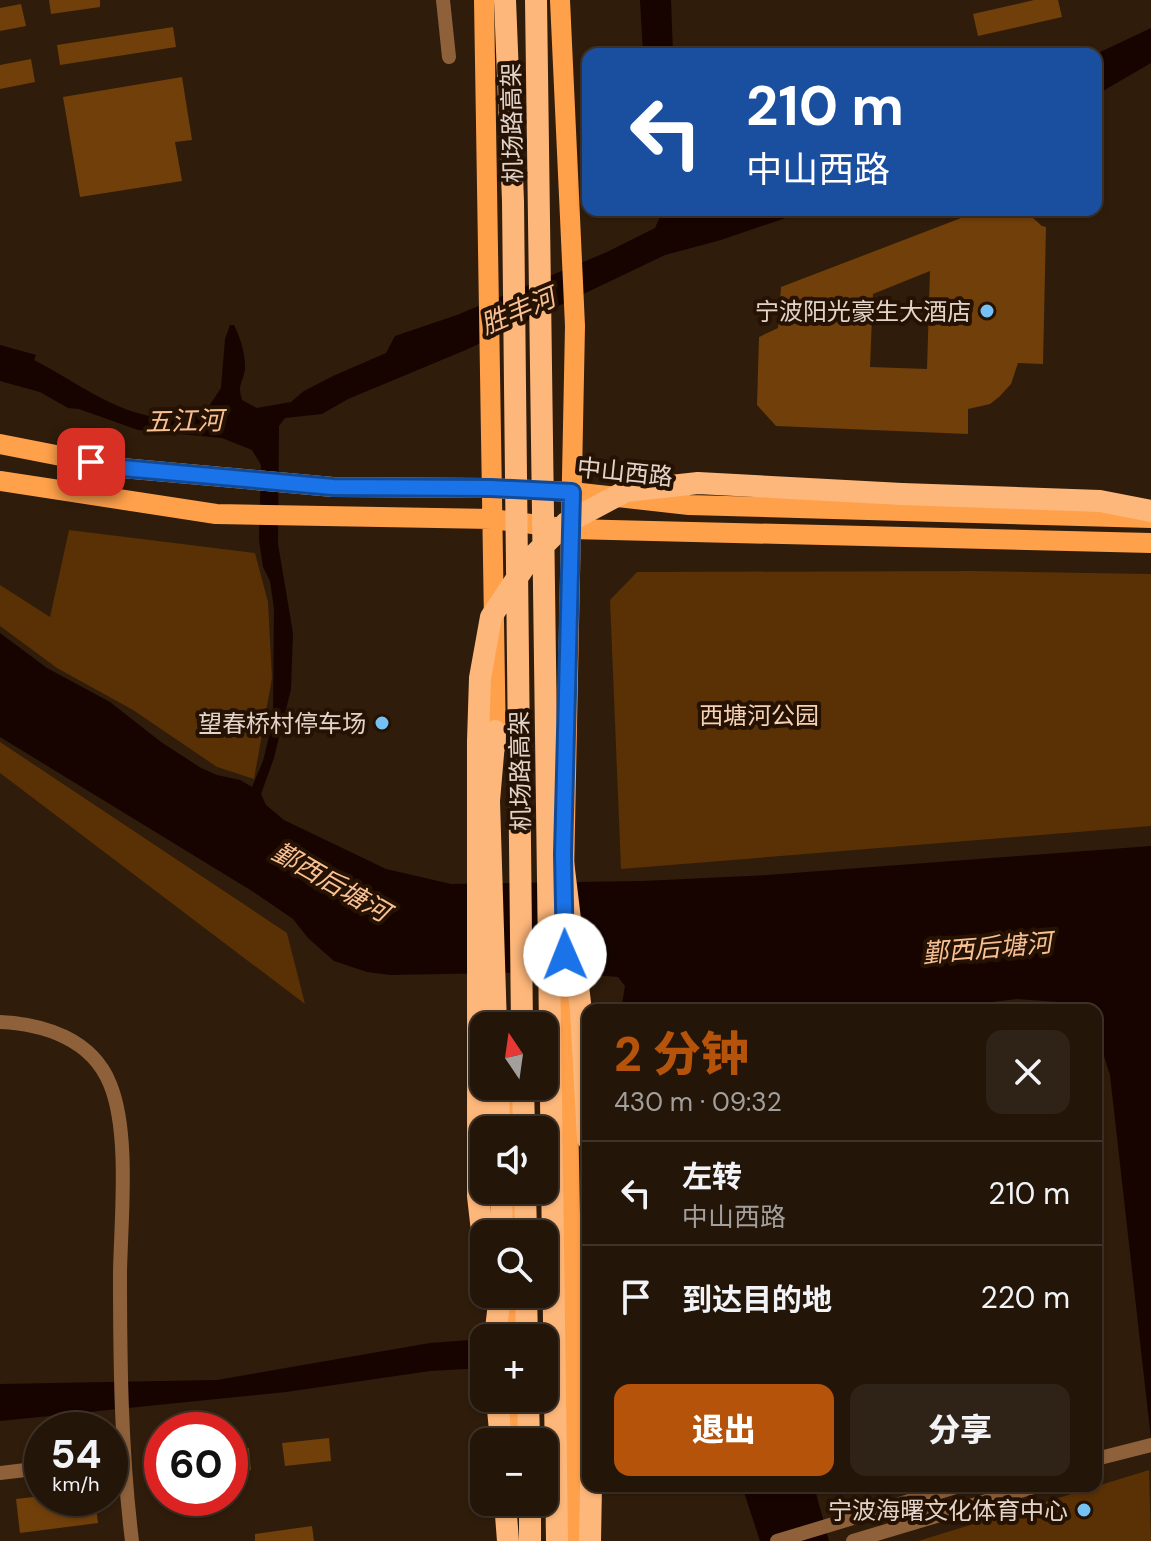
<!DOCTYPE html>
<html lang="zh">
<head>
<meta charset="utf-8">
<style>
  body { margin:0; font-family:"DM Sans","Noto Sans SC",sans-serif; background:#2f2216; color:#f1f3f6; height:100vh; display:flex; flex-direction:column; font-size:30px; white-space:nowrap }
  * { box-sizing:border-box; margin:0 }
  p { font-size:26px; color:#a39f9c }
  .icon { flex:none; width:44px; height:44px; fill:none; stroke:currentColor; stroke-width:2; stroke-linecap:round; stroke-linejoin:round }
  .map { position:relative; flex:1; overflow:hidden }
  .sheet { position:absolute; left:582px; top:1004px; width:520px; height:488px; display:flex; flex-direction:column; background:#231508; border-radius:16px; box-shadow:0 2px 6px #0004,0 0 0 2px #403429 }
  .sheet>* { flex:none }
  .guide { position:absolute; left:582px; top:48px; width:520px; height:168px; border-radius:16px; box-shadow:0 2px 6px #0004,0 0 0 2px #403429; background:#1a4fa0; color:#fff; overflow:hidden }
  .needle { width:52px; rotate:347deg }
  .buttons { position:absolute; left:470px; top:1012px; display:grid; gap:16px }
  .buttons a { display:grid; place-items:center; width:88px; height:88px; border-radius:16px; background:#231508; box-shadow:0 2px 6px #0004,0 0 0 2px #403429; font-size:40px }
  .speed { position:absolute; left:24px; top:1412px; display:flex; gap:16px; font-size:40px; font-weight:700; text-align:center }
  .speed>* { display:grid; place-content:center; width:104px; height:104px; border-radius:50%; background:#231508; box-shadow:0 2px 6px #0004,0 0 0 2px #403429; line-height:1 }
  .speed small { font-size:20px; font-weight:400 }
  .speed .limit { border:12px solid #d22; background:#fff; color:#111 }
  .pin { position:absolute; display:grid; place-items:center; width:68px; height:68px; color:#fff; margin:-34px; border-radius:16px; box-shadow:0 4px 12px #0006 }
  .me { position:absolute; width:88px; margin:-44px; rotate:359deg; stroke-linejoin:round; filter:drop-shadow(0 0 6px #0008) }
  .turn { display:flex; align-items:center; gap:28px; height:168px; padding:0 32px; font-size:36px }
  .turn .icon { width:104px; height:104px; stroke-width:2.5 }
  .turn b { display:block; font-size:56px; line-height:68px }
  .round { display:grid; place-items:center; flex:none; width:84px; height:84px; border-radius:16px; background:#2f2216 }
  .overview { display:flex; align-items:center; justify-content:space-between; height:136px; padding:0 32px }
  h1 { font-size:48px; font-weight:800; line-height:60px; color:#b45309 }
  .cta { display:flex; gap:16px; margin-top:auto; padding:16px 32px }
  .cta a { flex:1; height:92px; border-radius:16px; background:#b45309; color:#fff; font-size:32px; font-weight:800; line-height:92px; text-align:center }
  .cta a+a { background:#2f2216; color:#f1f3f6 }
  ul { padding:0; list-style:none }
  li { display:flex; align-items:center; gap:24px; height:104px; padding:0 32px; border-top:2px solid #403429 }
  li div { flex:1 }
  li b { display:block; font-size:30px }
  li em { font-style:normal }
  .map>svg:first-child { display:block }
  .green { fill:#5a3005 }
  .water { fill:#170400 }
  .building { fill:#713f0a; fill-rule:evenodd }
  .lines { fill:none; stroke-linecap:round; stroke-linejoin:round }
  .minor { stroke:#8e613b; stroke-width:14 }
  .primary { stroke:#ffa04a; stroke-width:20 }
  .trunk { stroke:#feb77a; stroke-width:22 }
  .trunk-bridge { stroke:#feb77a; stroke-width:22 }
  .route-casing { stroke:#114b97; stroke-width:20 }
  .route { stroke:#1a73e8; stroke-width:14 }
  .poi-dot { fill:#73c1f5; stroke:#251203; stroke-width:3 }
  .labels { text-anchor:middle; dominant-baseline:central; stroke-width:8; stroke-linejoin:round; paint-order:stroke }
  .street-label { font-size:24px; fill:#e2d4ca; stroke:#251203 }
  .poi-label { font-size:24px; fill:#e2d4ca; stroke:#251203; text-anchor:end }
  .park-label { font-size:24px; fill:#f7d1b3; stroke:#251203 }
  .water-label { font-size:26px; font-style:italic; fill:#f8c093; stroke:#251203 }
</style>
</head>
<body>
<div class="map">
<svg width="1151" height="1541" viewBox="0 0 1151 1541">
  <rect width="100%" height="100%" fill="#2f1c0b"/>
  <path class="green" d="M69 530 255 553 268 602 272 678 254 779 217 767 133 710 57 668 0 626V585L50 617Z
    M975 571 1151 574V826L621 869 610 600 637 572Z
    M0 742 287 933 305 1004 0 773Z
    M1149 1470 1151 1541H918Z"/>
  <path class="water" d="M640 0H671L673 54H643Z
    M1151 28V63L1096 95V54Z
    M663 210H809L721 240 665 255 468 349 348 399 322 414 285 418 279 426 278 544 293 633 291 689 274 758 261 794 266 805 284 820 386 869 451 884 643 881 767 875 1151 846V1439L1110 1075 1096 1031V1010H1076L1059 1002 1017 999 926 1010H621L625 986 618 977 559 972 390 975 367 972 334 961 308 938 293 919 252 891 0 737V633L47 668 110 702 161 742 201 768 217 775 240 780 252 787 263 761 273 720 274 609 270 581 263 567 259 540 261 465 252 450 222 438 138 430 79 409 68 408 40 392 0 381V345L36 355 34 360C77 382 121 418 170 418 182 418 195 412 207 409L221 388 225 339 230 325H234C240 337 246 355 245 369 243 384 237 383 242 400L257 408 291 402 304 391 333 376 386 353 395 336 457 315 607 252 655 228Z
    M484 1339V1368L430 1371 286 1392 0 1421V1384L217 1380 430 1343Z
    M742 1486H814L829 1541H760Z"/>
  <path class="building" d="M49 0H100V7L51 14Z
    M1034 0H1058L1062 17 978 36 973 14Z
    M21 4 26 26 0 31V8Z
    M173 27 176 47 60 65 57 45Z
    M31 59 35 82 0 89V65Z
    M182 77 192 140 175 142 182 181 80 197 63 97Z
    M982 210H1024L1042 226 1046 227 1043 364 1018 363 1011 384 999 397 990 404 968 409V434L776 426 757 405 759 337 778 328 781 287ZM930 271 927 369 870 367 873 294Z
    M329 1438 331 1461 285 1466 282 1443Z
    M249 1448 251 1470 230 1473V1450Z
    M42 1496 95 1498 98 1523 20 1533 16 1499Z
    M312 1526 314 1541H255V1534Z"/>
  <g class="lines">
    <path class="minor" d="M443 0 449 57
      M0 1022C44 1024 92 1039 110 1084 130 1132 121 1219 120 1272 120 1362 121 1452 132 1541
      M1096 1459 1151 1445
      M0 1473 42 1468
      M777 1541 959 1486
      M853 1541 1037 1486"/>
    <path class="primary" d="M484 0 496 746
      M560 0 575 326 564 876
      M0 444 122 468 333 487 491 488 572 492 689 505 1151 518
      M0 481 216 514 492 519 571 529 1151 543
      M565 944 576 1541
      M509 1086 511 1130
      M514 1190 515 1234
      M516 1338V1306
      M514 1442 515 1398"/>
    <path class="trunk" d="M902 494 1100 501 1151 511
      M495 731 489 801 496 1026
      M563 861 581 1011 588 1139
      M498 1086 499 1130
      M523 1086 524 1130
      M501 1190 502 1234
      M525 1190 526 1234
      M526 1294 527 1338
      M495 1338 500 1294
      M497 1398 501 1442
      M528 1398 529 1442
      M505 1502 508 1541
      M530 1502V1541
      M590 1541 591 1486"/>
    <path class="trunk-bridge" d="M505 0 513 201 522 1026
      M536 0 557 1541
      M484 1249 478 1196V741L480 678 491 617 529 560 566 523 626 491 698 483 902 494"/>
  </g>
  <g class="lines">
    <defs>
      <path id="route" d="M91 462 122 468 333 487 491 488 572 492 563 854 565 955"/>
    </defs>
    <use href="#route" class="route-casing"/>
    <use href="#route" class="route"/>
  </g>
  <g class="poi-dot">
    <circle cx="987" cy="311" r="8"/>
    <circle cx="382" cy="723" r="8"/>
    <circle cx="1084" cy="1510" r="8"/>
  </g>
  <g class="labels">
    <g class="street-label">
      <text transform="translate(512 123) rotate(-91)">机场路高架</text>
      <text transform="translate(625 472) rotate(6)">中山西路</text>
      <text transform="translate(520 771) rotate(-91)">机场路高架</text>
    </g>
    <g class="poi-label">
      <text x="971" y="311">宁波阳光豪生大酒店</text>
      <text x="366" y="723">望春桥村停车场</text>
      <text x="1068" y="1510">宁波海曙文化体育中心</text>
    </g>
    <g class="park-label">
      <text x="759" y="715">西塘河公园</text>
    </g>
    <g class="water-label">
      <text transform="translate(518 311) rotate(-23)">胜丰河</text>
      <text transform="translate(184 421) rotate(-1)">五江河</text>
      <text transform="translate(331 882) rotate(30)">鄞西后塘河</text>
      <text transform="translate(987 948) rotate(-5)">鄞西后塘河</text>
    </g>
  </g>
</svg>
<div class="buttons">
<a><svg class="needle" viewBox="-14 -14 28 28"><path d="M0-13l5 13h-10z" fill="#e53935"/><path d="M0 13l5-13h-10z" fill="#a39f9c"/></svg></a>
<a><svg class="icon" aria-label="sound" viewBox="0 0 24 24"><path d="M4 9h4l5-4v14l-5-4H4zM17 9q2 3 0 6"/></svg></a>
<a><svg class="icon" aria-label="search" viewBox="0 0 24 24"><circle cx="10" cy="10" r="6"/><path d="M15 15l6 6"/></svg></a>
<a>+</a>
<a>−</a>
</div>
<div class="speed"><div>54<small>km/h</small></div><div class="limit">60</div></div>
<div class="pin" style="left:91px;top:462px;background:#d93025"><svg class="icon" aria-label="arrive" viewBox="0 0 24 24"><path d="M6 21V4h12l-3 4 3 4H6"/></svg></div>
<svg class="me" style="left:565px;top:955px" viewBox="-20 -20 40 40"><circle r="19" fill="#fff"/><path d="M0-13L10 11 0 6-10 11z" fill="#1a73e8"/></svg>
<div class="guide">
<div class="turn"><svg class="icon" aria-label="left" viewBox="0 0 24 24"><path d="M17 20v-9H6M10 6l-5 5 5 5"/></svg><div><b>210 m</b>中山西路</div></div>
</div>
<section class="sheet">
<div class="overview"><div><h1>2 分钟</h1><p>430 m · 09:32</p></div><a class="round"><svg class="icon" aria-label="close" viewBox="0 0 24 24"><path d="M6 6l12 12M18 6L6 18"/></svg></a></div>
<ul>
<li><svg class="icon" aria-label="left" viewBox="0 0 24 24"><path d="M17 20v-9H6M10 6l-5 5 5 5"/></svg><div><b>左转</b><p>中山西路</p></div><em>210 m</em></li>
<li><svg class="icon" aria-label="arrive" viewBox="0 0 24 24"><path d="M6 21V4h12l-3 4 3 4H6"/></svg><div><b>到达目的地</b></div><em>220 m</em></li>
</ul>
<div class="cta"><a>退出</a><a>分享</a></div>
</section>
</div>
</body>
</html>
